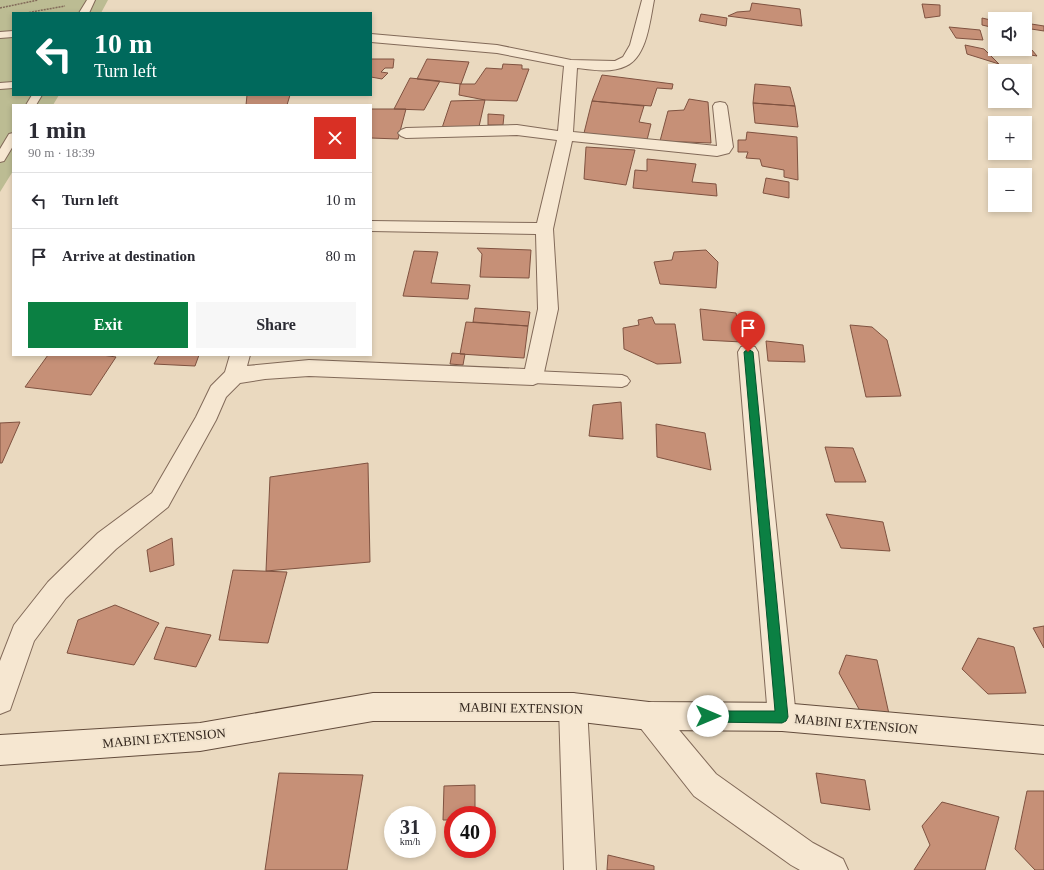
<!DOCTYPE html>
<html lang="en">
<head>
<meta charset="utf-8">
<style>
  body { margin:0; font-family:"Times New Roman",serif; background:#f7f7f7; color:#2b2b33; height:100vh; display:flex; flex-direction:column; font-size:15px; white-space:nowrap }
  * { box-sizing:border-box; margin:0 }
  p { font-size:13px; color:#7c7c81 }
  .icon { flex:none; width:22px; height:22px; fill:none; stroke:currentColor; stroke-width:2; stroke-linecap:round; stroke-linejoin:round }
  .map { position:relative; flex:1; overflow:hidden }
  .sheet { position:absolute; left:12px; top:104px; width:360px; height:252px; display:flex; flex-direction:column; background:#fff; border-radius:0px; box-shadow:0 2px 6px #0003 }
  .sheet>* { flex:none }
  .top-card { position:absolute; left:12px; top:12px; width:360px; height:84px; border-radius:0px; box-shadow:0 2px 6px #0003; background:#00695c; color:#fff; overflow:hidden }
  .controls { position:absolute; left:988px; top:12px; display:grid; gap:8px }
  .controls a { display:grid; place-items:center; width:44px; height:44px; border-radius:0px; background:#fff; box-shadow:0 2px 6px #0003; font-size:20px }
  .speed { position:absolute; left:384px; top:806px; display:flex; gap:8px; font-size:20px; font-weight:700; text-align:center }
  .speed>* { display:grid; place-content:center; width:52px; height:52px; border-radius:50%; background:#fff; box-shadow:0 2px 6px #0003; line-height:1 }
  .speed small { font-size:10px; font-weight:400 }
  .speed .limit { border:6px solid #d22; background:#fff; color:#111 }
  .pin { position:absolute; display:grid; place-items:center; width:34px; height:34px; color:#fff; margin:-41px -17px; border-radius:50% 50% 50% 0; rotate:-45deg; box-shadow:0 0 4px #0007 }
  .pin .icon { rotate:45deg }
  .me { position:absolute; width:44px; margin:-22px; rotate:90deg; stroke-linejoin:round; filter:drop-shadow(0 0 3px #0008) }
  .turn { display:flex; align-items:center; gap:14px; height:84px; padding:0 16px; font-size:18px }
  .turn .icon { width:52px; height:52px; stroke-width:2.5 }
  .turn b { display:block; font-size:28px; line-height:34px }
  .round { display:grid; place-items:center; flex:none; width:42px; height:42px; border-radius:0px; background:#f7f7f7 }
  .overview { display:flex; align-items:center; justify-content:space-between; height:68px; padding:0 16px }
  h1 { font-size:24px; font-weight:700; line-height:30px }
  .button { display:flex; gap:8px; margin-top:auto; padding:8px 16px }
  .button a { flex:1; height:46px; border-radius:0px; background:#0b8043; color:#fff; font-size:16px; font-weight:700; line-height:46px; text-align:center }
  .button a+a { background:#f7f7f7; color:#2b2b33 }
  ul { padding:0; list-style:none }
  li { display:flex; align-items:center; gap:12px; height:56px; padding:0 16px; border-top:1px solid #e1e1e2 }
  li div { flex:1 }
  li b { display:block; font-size:15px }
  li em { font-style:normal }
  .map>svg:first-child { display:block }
  .cemetery { fill:#bcbc93 }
  .building { fill:#c69077; stroke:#7f5240 }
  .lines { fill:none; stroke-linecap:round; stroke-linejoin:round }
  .lane-casing { stroke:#826a59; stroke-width:2 }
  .street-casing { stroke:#826a59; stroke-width:2 }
  .secondary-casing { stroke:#634c3c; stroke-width:2 }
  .path { stroke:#826a59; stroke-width:1.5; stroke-dasharray:2 1; stroke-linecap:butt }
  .lane { fill:#f6e7d1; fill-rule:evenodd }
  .street { fill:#f6e7d1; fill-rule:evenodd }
  .secondary { fill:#f6e7d1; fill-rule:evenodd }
  .route { fill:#0b8043; stroke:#07532c }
  .labels { text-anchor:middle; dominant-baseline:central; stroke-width:4; stroke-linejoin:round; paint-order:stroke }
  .near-street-label { font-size:13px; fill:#32251c; stroke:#f2e4ce }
</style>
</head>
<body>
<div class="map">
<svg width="1044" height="870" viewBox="0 0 1044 870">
  <rect width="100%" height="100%" fill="#ead9bf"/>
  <path class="cemetery" d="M0 0H108L101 13H13V95H59L53 105H13V171L0 192Z"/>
  <path class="building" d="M752 3 800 9 802 26 728 16 737 12 750 11Z
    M922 4 940 5V16L925 18Z
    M701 14 727 18 726 26 699 21Z
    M982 18 995 21V28L982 25Z
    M1025 23 1044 26V31L1025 28Z
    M949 27 980 30 983 40 956 38Z
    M965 45 984 49 999 64 967 54Z
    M1009 49 1032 50 1037 56 1012 52Z
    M371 59H394L393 68H385L381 72 388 73 382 79 371 77Z
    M427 59 469 62 461 84 417 79Z
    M503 64 522 65V69H529L517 101 485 100 459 95 460 84H475L486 68 502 69Z
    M602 75 673 84 672 89 657 88 651 106 592 101Z
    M410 78 440 81 424 110 394 109Z
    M755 84 790 87 795 106 753 103Z
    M247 95H290L287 105H246Z
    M689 99 708 102 711 143 660 141 668 111 684 110Z
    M485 100 478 131H441L451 101Z
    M592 101 644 106 639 122 651 124 647 140 584 133Z
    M753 103 795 106 798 127 755 123Z
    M371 109H406L398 139 371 138Z
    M488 114 504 115 503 125H488Z
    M747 132 797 137 798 180 784 177V170L762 166 760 159 746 158 748 152H738V140H746Z
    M586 147 635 150 626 185 584 179Z
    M647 159 696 164 692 182 716 184 717 196 633 188 635 170 647 171Z
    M766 178 789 182V198L763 193Z
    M477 248 531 250 529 278 480 277 482 254Z
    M706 250 718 262 716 288 660 284 654 262 672 260 674 252Z
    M414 251 438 252 431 283 470 285 468 299 403 296Z
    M475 308 530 312 528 326 473 322Z
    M700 309 736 313 742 342 703 340Z
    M652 317 655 324H675L681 363 657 364 624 349 623 328 639 325 638 320Z
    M466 322 528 326 524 358 460 354Z
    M850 325 872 327 887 340 901 396 866 397Z
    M766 341 803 345 805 362 768 361Z
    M452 353 465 354 463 365 450 364Z
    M48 355H102L116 357 91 395 25 387Z
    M159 355H199L195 366 154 364Z
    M621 402 623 439 589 436 593 405Z
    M20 422 2 463H0V423Z
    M656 424 705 433 711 470 657 457Z
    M825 447 853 448 866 482H835Z
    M368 463 370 562 266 571 270 477Z
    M826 514 883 522 890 551 841 548Z
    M172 538 174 565 150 572 147 550Z
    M233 570 287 572 268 643 219 640Z
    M115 605 159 623 134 665 67 653 78 620Z
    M1044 626V648L1033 628Z
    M166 627 211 635 196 667 154 659Z
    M978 638 1014 647 1026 693 988 694 962 669Z
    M846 655 877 660 891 723 864 718 839 673Z
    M279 773 363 775 347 870H265Z
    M816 773 865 780 870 810 821 803Z
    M475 785V815H453V820H443L444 786Z
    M1027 791H1044V870H1035L1015 849Z
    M942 802 999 817 985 870H914L930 845 922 826Z
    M608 855 654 866V870H607Z"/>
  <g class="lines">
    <defs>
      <path id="lane" d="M87 0H95L89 13H79Z
        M13 31V37L0 38V32Z
        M13 82V88L0 89V83Z
        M32 95H42L36 105H26Z
        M13 133V146L4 161 0 162V149L9 134Z
        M533 371 622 375 627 377 630 381 627 385 622 387 533 383 528 381 525 377 528 373Z"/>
      <path id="street" d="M642 0H654C650 20 647 57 626 66 612 73 593 70 577 68L573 132 717 146 713 106 715 103 720 102 725 103 727 106 733 147 729 153 717 156 572 141 553 229 558 309 543 377 540 382 533 385 309 376 265 379 240 383 226 397 216 420 168 507 116 549 66 598 34 641 10 710 0 714V661L14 625 48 582 98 533 152 493 196 417 211 386 225 372 230 355H250L247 366 309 360 525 369 538 309 536 234 371 231V221L537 223 557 140 517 135 406 138 401 136 398 133 401 130 406 128 517 125 558 131 564 66 497 53 371 42V34L497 45 571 60 615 61 623 57 630 45Z
        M748 345 755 347 758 352 796 717 792 727 782 731 772 727 768 717 738 352 741 347Z
        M573 693 583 697 587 707 596 870H564L559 707 563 697Z
        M649 702 659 706 716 774 813 843 843 859 848 870H800L791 865 694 796 639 726 635 716 639 706Z"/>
      <path id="secondary" d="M373 693H573L649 702 782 703 1044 726V754L782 731 649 730 573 721H373L200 751 0 765V735L200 723Z"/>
    </defs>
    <use href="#lane" class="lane-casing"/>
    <use href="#street" class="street-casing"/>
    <use href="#secondary" class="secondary-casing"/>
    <path class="path" d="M0 8 38 0
      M26 13 65 6"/>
    <use href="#lane" class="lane"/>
    <use href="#street" class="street"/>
    <use href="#secondary" class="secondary"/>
  </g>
  <path class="route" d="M748 349 753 352 788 717 786 721 782 723 708 722 704 721 702 716 704 712 708 711H775L744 352Z"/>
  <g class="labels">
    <g class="near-street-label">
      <text transform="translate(521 708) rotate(1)">MABINI EXTENSION</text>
      <text transform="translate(856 724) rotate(5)">MABINI EXTENSION</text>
      <text transform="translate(164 738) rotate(-5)">MABINI EXTENSION</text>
    </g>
  </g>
</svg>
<div class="controls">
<a><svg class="icon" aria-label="sound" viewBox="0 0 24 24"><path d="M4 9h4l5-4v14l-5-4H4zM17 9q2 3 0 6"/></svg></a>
<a><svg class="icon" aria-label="search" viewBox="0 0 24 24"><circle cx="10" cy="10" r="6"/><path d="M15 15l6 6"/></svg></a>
<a>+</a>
<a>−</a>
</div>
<div class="speed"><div>31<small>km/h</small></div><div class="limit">40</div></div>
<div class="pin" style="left:748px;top:352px;background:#d93025"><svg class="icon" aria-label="arrive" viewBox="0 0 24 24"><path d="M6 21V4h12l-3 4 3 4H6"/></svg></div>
<svg class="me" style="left:708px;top:716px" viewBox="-20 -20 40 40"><circle r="19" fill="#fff"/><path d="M0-13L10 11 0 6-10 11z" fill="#0b8043"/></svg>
<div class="top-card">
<div class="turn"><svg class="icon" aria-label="left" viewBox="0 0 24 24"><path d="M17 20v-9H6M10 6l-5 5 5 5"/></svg><div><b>10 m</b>Turn left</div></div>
</div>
<section class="sheet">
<div class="overview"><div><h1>1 min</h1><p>90 m · 18:39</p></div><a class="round" style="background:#d93025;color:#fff"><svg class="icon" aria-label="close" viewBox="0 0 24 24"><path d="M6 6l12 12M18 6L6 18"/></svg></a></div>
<ul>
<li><svg class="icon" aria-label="left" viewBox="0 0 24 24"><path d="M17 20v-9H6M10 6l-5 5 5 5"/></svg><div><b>Turn left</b></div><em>10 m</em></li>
<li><svg class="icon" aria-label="arrive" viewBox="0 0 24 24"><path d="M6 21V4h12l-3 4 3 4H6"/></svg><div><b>Arrive at destination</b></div><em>80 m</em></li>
</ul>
<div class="button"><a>Exit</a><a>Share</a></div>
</section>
</div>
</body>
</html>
